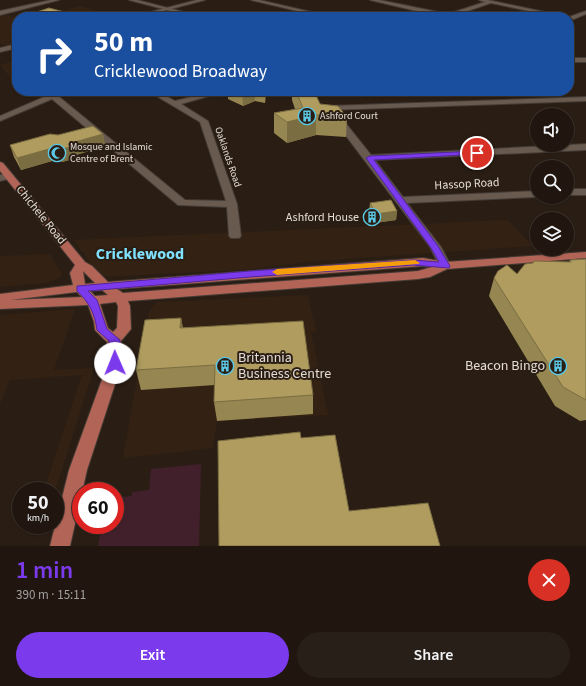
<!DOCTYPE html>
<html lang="en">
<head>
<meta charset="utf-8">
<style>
  body { margin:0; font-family:"Source Sans 3",sans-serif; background:#281f18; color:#f1f3f6; height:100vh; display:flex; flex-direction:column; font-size:15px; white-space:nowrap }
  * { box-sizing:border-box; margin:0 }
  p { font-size:13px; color:#a29f9e }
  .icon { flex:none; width:22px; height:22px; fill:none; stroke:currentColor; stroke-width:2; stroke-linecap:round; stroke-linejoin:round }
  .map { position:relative; height:546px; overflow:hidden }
  .side { display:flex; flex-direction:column; background:#20160f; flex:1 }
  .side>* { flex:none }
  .top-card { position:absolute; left:12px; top:12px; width:562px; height:84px; border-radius:16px; box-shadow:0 1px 3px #0004,0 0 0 1px #3d352f; background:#1a4fa0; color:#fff; overflow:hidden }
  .tools { position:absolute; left:530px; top:108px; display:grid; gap:8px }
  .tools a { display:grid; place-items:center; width:44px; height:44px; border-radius:50%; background:#20160f; box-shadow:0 1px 3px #0004,0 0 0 1px #3d352f; font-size:20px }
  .speed { position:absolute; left:12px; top:482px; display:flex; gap:8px; font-size:20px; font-weight:700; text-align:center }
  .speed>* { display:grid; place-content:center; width:52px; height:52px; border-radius:50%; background:#20160f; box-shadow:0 1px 3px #0004,0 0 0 1px #3d352f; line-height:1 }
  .speed small { font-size:10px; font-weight:400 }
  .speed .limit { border:6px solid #d22; background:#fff; color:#111 }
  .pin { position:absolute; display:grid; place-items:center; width:34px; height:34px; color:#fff; margin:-17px; border:2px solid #fff; border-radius:50%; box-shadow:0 1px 4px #0007 }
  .me { position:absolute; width:44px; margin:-22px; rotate:359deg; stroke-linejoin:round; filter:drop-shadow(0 0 3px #0008) }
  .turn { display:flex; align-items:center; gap:14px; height:84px; padding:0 16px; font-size:18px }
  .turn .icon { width:52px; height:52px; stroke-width:2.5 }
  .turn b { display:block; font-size:28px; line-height:34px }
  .round { display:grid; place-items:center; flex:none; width:42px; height:42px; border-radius:21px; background:#281f18 }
  .summary { display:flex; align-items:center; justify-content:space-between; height:68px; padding:0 16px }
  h1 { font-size:24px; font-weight:600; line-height:30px; color:#7c3aed }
  .cta { display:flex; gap:8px; margin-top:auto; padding:8px 16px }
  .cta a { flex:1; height:46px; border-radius:24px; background:#7c3aed; color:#fff; font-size:16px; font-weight:600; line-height:46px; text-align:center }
  .cta a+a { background:#281f18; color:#f1f3f6 }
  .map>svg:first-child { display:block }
  .built { fill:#332213 }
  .green { fill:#41202c }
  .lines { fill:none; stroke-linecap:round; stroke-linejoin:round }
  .street-casing { stroke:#443b35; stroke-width:2 }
  .secondary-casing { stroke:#443b35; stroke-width:2 }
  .primary-casing { stroke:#443b35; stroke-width:2 }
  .street { fill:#685a4e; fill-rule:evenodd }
  .secondary { fill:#685a4e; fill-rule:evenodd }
  .primary { fill:#b26456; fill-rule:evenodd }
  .wall { fill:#968651 }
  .shaded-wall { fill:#7a6d42 }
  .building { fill:#af9c5e; stroke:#7a6d42 }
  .route { fill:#7c3aed; stroke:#51269a }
  .slow { fill:#f59e0b }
  .labels { text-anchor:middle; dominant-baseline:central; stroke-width:4; stroke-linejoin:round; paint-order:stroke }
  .far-poi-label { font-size:10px; fill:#e4dcd5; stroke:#2a1e14; text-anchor:start }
  .far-street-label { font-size:10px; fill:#e4dcd5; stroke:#2a1e14 }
  .street-label { font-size:12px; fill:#e4dcd5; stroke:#2a1e14 }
  .poi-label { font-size:12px; fill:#e4dcd5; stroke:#2a1e14; text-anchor:end }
  .near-poi-label { font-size:14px; fill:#e4dcd5; stroke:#2a1e14; text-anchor:start }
  .district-label { font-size:16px; font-weight:bold; fill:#80e1fe; stroke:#2a1e14 }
</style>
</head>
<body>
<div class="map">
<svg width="586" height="546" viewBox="0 0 586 546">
  <rect width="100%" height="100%" fill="#2a1e14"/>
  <path class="built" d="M80 6 98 11 79 15 84 17H17V43L8 46 0 43V15L6 14 13 17 66 10Z
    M17 60V86L0 65Z
    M507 220 533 246 315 261 241 270 100 277 74 240Z
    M50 254 62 274 59 278 46 283 0 287V256Z
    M308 295 316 331 311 332 328 415 217 421 213 448 123 458 149 311 158 302Z
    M75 309 54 370 94 368 55 491H44L82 375 10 380 0 404V315Z"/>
  <path class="green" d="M201 464 199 546H98L102 525H115V503H119L120 497 132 496V492L149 490 151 469Z"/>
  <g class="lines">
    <defs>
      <path id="street" d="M51 0H59L0 15V11Z
        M129 0H137L203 17H194Z
        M251 0H259L333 17H323Z
        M370 0H379L448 14 485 2 479 0H488L568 17H557L491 3 450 17H442Z
        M586 11V14L569 21V17Z
        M569 58H586V62H569Z
        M58 91H68L58 96 185 200 226 201 200 122 148 91H157L175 101 215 91H227L181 104 208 121 237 204 241 236 239 238H231L229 236 227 207 178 205 52 99 0 121V116Z
        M284 91H294L311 99 304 101Z
        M586 97V101L329 110 325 108 329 106Z
        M334 116H340L371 155 586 144V150L375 160 403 197 537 191V197L407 203 441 247 451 266 445 270 441 269 430 247 334 120Z
        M9 173 14 176 12 178 0 181V175Z
        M567 189H586V195H567Z"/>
      <path id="secondary" d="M197 0H205L140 17H131Z
        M17 44V48L0 52V48Z"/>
      <path id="primary" d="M0 162 3 163 85 262 92 266 108 282 423 258 445 262 586 252V258L447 269 430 277 418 279 128 301 130 306 131 329 121 341 122 363 87 470 70 546H50L69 470 108 363 107 342 95 330 94 322 88 305 0 309V294L73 285 70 273 75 265 0 171ZM423 266 432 267 418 271 123 293 117 289ZM83 271 95 283 85 284ZM102 290 108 295 95 296 90 291ZM77 292 82 297 10 300ZM116 302 118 306 117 328 113 332 108 328 100 304Z"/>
    </defs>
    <use href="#street" class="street-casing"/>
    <use href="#secondary" class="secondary-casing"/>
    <use href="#primary" class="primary-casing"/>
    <use href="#street" class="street"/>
    <use href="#secondary" class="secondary"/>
    <use href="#primary" class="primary"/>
  </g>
  <path class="wall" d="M14 19H17V28Z
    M228 91H266L265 103 255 101 243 106 228 99Z
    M292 91H314L320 104 347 117 346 137 316 135 287 143 274 133V113L295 109 292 100Z
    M103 134 105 146 73 156V159L62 162 59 159 21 170 14 157 10 145 58 135Z
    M370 203 397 211 396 220 375 223 369 212Z
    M586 259V420L580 421 555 406 489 296 494 278 517 274 569 262 570 260Z
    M181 318 183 328 313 395V414L217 421 214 402 215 385 141 390 136 370Z"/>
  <path class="shaded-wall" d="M76 15V17H67Z
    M242 91H255V101L243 106Z
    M265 91H266L265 103Z
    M316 115V135L287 143V122Z
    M103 134 105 146 73 156V159L62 162 58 150 68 144Z
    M56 147 59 159 21 170 17 158Z
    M397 211 396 220 375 223 376 214Z
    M181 318 184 337 180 328Z"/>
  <path class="building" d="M49 8 76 15 67 17H21Z
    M296 91H314L320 104 338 106 347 117 316 115 287 122 274 113 303 108Z
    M93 126 103 134 68 144 70 147 58 150 56 147 17 158 10 145 50 134 58 135Z
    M391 200 397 211 376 214 370 203Z
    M586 259V400L563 387 494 278 498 271 507 265 517 274 525 264 533 263 534 261 571 262 570 260Z
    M181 318 180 328 303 321 313 395 214 402 215 365 136 370 145 320Z
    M300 432 301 438 335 435 349 511 428 503 440 546H219L218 441Z"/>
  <path class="route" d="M477 151 481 153 480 154 374 160 438 246 450 266 449 268 413 265 250 277 88 291 97 300 107 329 120 340V363L115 367 111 366 109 363V341L97 330C95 314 89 302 77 291V286L250 271 413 260 439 262 431 248 366 158 370 156Z"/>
  <path class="slow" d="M415 260 420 263 418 264 277 275 272 272 277 269Z"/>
  <defs>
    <symbol id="building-ring" viewBox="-11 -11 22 22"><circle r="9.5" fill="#2a1e14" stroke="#5bc8e6" stroke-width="1.5"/><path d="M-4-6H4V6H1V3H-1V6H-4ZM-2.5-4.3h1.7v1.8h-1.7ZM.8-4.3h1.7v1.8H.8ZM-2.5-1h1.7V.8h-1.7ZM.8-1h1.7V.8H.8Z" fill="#5bc8e6"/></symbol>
    <symbol id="mosque-ring" viewBox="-11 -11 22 22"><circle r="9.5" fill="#2a1e14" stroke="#5bc8e6" stroke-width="1.5"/><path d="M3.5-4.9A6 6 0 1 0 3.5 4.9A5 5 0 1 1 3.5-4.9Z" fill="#5bc8e6"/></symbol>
  </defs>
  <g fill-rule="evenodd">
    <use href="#building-ring" x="297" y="106" width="20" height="20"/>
    <use href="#mosque-ring" x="47" y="143" width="20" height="20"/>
    <use href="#building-ring" x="362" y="207" width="20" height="20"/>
    <use href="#building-ring" x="215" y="356" width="20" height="20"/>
    <use href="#building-ring" x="548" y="356" width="20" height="20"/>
  </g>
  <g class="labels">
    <g class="far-poi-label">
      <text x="320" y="116">Ashford Court</text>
      <text x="70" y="147">Mosque and Islamic<tspan x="70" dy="12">Centre of Brent</tspan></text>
    </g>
    <g class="far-street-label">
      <text transform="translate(228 157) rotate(71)">Oaklands Road</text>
    </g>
    <g class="street-label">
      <text transform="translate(467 184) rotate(-3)">Hassop Road</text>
      <text transform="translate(41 215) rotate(51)">Chichele Road</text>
    </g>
    <g class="poi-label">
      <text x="359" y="217">Ashford House</text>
    </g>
    <g class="near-poi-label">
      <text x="238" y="358">Britannia<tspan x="238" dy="16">Business Centre</tspan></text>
      <text x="545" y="366" text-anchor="end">Beacon Bingo</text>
    </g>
    <g class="district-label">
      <text x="140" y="254">Cricklewood</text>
    </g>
  </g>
</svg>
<div class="tools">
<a><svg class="icon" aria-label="sound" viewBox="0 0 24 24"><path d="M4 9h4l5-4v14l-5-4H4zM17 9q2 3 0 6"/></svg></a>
<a><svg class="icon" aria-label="search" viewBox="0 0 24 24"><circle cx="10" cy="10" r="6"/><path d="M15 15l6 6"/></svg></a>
<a><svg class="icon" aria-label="layers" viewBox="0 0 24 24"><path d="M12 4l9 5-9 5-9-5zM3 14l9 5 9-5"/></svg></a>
</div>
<div class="speed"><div>50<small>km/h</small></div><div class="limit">60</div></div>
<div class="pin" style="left:477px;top:153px;background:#d93025"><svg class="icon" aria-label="arrive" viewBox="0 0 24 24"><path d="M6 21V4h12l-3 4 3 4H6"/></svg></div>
<svg class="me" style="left:115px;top:363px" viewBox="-20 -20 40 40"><circle r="19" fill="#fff"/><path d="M0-13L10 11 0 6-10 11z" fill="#7c3aed"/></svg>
<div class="top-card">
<div class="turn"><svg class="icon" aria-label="right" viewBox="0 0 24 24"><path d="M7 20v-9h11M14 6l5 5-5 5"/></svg><div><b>50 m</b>Cricklewood Broadway</div></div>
</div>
</div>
<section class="side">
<div class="summary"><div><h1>1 min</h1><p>390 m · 15:11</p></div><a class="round" style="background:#d93025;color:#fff"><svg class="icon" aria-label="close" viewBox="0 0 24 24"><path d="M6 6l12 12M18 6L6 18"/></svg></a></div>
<div class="cta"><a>Exit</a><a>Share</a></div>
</section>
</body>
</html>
